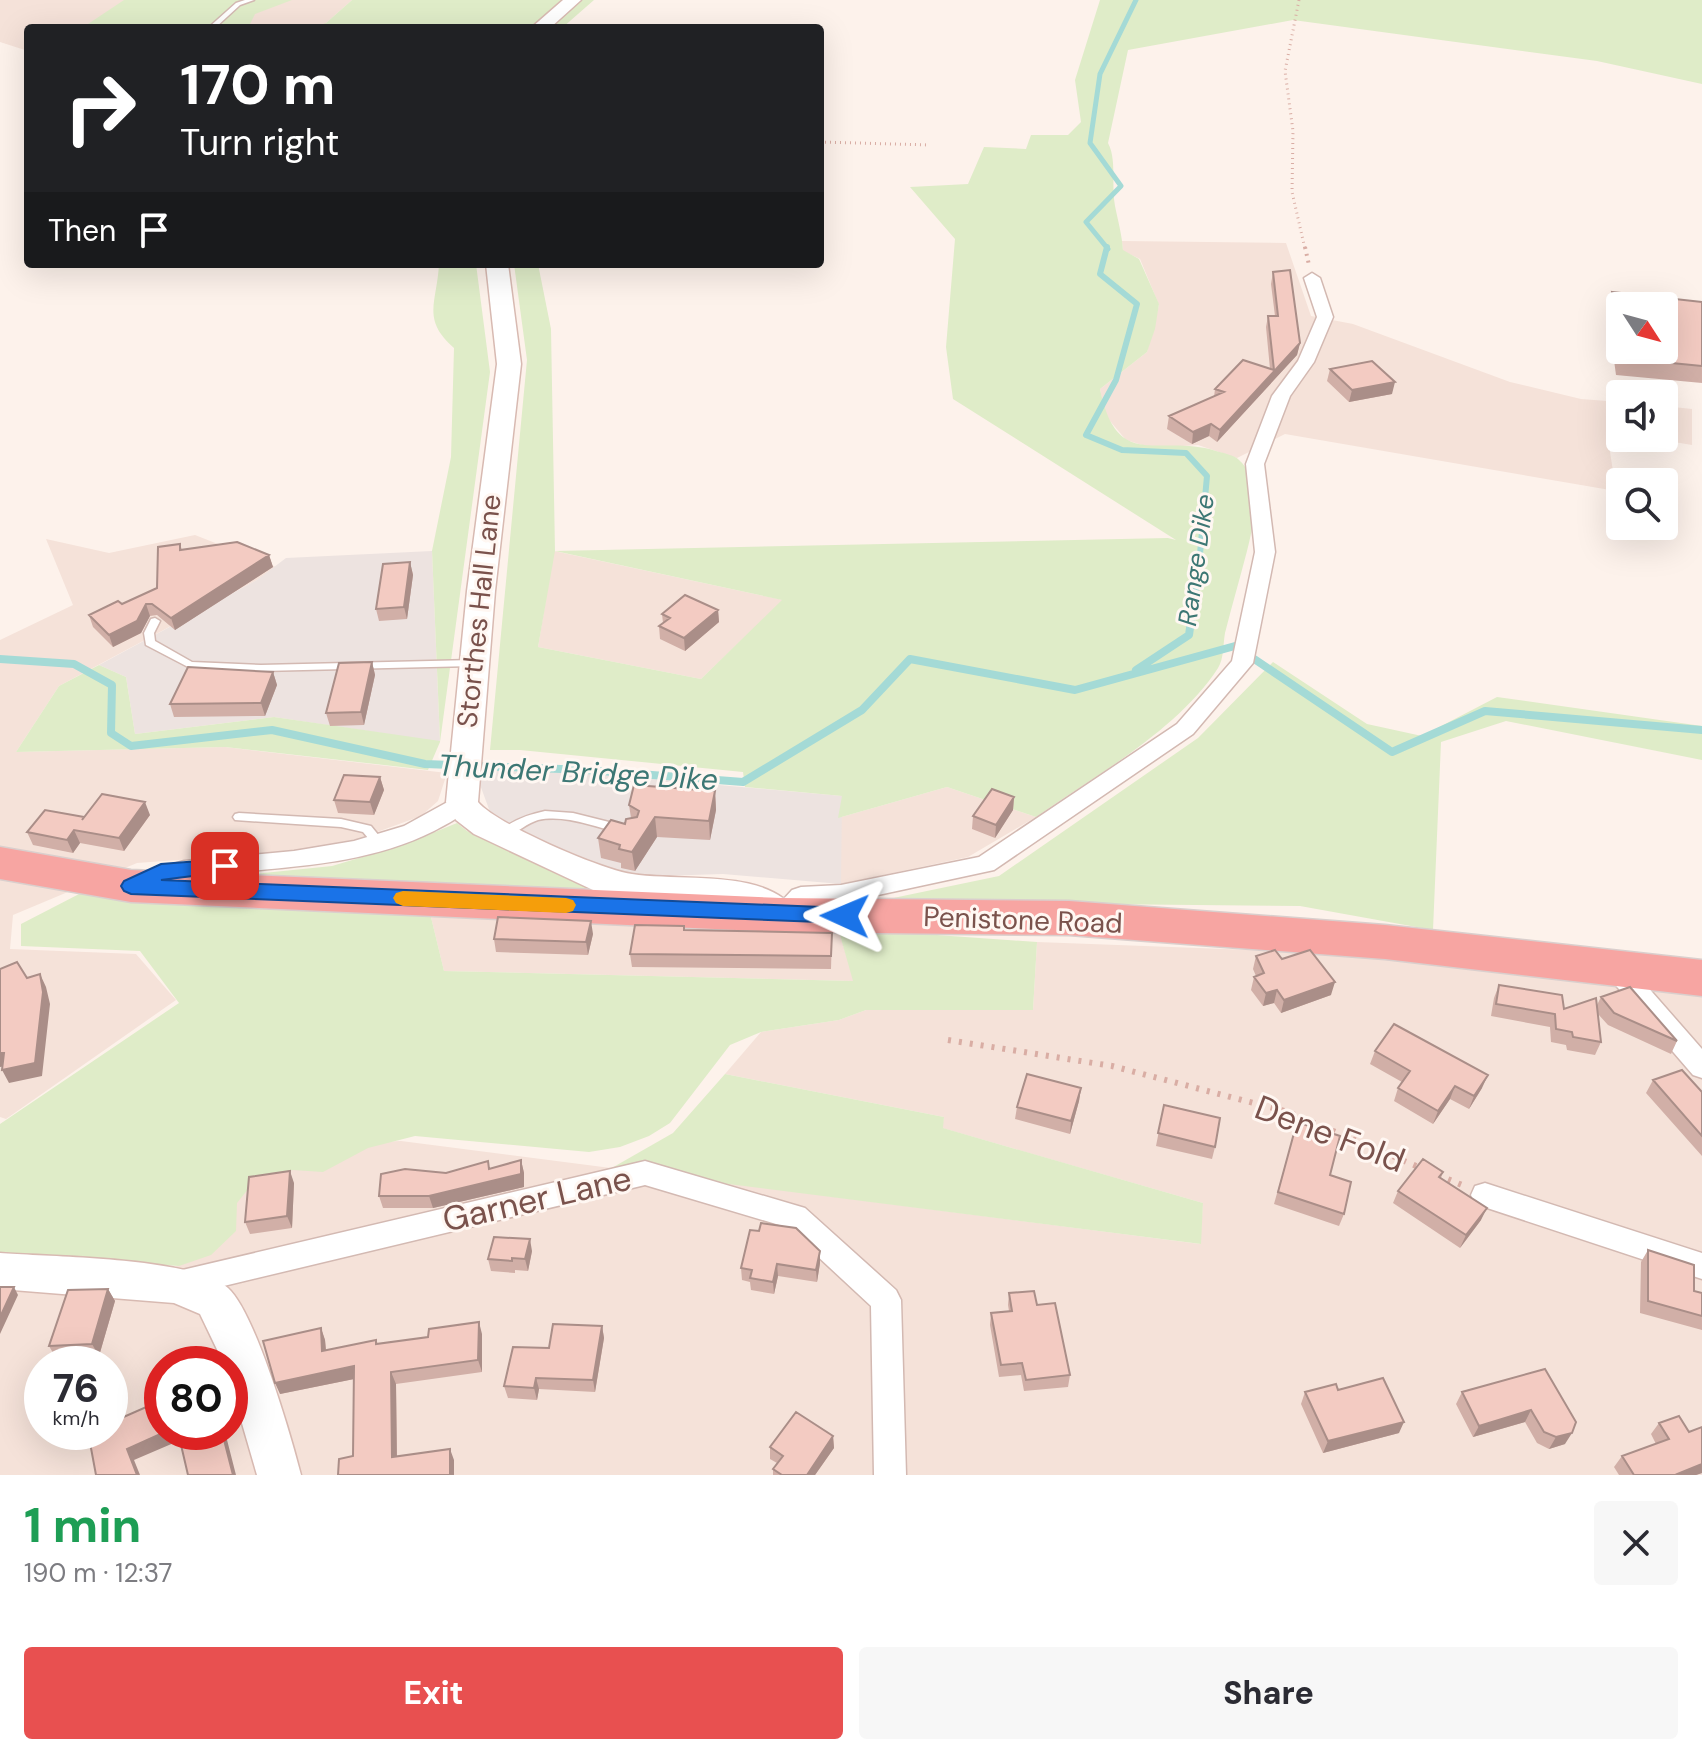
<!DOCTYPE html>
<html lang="en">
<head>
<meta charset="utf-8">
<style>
  body { margin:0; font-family:"DM Sans",sans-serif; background:#f7f7f7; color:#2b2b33; height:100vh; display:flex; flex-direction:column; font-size:30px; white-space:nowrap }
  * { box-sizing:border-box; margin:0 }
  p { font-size:26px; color:#7c7c81 }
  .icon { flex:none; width:44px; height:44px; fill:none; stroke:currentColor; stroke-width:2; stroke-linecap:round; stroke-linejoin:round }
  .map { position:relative; height:1475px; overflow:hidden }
  .sheet { display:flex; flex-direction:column; background:#fff; flex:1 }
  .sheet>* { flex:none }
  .guide { position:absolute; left:24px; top:24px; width:800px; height:244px; border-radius:8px; box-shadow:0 8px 32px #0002; background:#202124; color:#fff; overflow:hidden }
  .needle { width:52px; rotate:126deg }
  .fabs { position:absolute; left:1606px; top:292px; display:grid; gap:16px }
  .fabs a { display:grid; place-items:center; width:72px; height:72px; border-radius:8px; background:#fff; box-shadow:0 8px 32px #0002; font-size:40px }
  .speed { position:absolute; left:24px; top:1346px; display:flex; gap:16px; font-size:40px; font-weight:700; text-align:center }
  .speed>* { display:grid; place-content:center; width:104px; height:104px; border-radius:50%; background:#fff; box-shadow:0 8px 32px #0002; line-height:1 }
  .speed small { font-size:20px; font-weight:400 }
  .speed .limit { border:12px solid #d22; background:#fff; color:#111 }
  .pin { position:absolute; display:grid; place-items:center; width:68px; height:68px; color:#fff; margin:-34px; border-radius:16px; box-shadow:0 4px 12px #0006 }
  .me { position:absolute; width:88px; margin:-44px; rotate:271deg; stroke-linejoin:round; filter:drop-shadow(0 0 6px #0008) }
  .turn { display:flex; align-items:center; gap:28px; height:168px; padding:0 24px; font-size:36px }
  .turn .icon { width:104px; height:104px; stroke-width:2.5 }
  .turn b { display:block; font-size:56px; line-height:68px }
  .then { display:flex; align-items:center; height:76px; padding:0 24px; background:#0003; gap:16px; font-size:30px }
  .round { display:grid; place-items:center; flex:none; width:84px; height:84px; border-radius:8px; background:#f7f7f7 }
  .summary { display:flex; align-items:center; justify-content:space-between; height:136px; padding:0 24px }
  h1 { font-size:48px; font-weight:800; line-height:60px; color:#1e9e55 }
  .cta { display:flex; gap:16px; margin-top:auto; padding:16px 24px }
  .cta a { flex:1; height:92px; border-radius:8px; background:#e85050; color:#fff; font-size:32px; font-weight:800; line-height:92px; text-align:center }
  .cta a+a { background:#f7f7f7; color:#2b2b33 }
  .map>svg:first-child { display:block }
  .residential { fill:#f5e2d9; fill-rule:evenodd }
  .industrial { fill:#ede3e0 }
  .green { fill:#dfecc8; fill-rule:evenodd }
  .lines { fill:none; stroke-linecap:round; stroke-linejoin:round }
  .stream-far2 { stroke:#a4dad6; stroke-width:5 }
  .stream-far1 { stroke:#a4dad6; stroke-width:6 }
  .stream { stroke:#a4dad6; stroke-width:8 }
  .lane-casing { stroke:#d3b9b2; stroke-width:3 }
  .street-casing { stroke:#d3b9b2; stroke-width:3 }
  .secondary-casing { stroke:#d8bab2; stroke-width:3 }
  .highway-casing { stroke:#dacfcd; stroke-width:3 }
  .path-far2 { stroke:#d9ada4; stroke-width:3; stroke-dasharray:1 4; stroke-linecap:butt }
  .path-far1 { stroke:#d9ada4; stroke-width:4; stroke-dasharray:2 5; stroke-linecap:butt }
  .path { stroke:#d9ada4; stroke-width:6; stroke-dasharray:3 8; stroke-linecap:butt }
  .lane { fill:#fff; fill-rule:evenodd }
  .street { fill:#fff; fill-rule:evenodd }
  .secondary { fill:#fff; fill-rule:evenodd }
  .highway { fill:#f7a5a2; fill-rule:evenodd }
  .wall { fill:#d1afa7 }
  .shaded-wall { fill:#aa8e88 }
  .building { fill:#f3cbc2; stroke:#aa8e88; stroke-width:2 }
  .route { fill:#1a73e8; stroke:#114b97; stroke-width:2 }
  .slow { fill:#f59e0b }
  .labels { text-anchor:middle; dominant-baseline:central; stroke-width:6; stroke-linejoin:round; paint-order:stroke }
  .far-water-label { font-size:26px; font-style:italic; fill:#3c7774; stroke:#fff7f2 }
  .street-label { font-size:28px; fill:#7a524c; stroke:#fff7f2 }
  .water-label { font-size:30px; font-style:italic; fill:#3c7774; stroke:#fff7f2 }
  .near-street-label { font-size:34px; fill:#7a524c; stroke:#fff7f2 }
</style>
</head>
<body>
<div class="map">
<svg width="1702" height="1475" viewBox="0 0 1702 1475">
  <rect width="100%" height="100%" fill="#fdf2eb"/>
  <path class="residential" d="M0 0H352L326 23 331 28H28V51L0 42Z
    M1122 241 1286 243 1311 316 1353 324 1510 382 1581 399 1620 402V433L1607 432 1616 491 1285 434 1237 458 1198 445 1152 448 1126 440 1105 415 1100 389 1147 352 1159 305 1140 259 1123 251Z
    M1664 406 1692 409V445L1650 438H1664Z
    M195 535 276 567 257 580 59 686 16 752 225 747 447 773 438 801 421 816 358 839 285 852 137 863 13 915 10 949 136 954 176 1000 6 1119 0 1117V640L73 605 46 539 109 553Z
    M554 551 783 600 701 679 538 647Z
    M947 787 1036 817 968 857 841 884 838 818Z
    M430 913 838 928 854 981 444 971Z
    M1037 942 1331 953 1566 972 1702 997V1475H0V1257L176 1267 265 1146 401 1141 1200 1244 1203 1203 942 1128 944 1117 725 1074 761 1032 839 1020 866 1010H1033ZM42 1364H110V1432H42ZM162 1364H230V1432H162Z"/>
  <path class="industrial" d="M432 551 440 742 274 717 135 734 126 677 99 665 257 580 286 558Z
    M472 763 842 796 841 884 723 874 627 877 598 868 493 820Z"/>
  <path class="green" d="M124 0H292L255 14 249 26 261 28H82Z
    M352 0H594L562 28H311L326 23Z
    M1100 0H1702V84L1597 61 1293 20 1128 50 1108 143C1117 160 1111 184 1115 206 1118 221 1122 235 1123 250L1139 259 1159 304 1155 329 1147 352 1100 389C1117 473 1160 433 1216 451 1223 453 1233 455 1238 459 1263 480 1254 524 1247 551 1240 578 1232 605 1225 633 1223 644 1224 659 1218 668 1178 730 1096 775 1036 817L947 787 838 818 842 796 745 787 743 772 520 750H490L527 360 514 264H538L551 329 555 551 1168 538 1176 540 953 399 946 347 955 239 910 187 968 184 984 147 1026 149 1031 135H1068L1081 122 1075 80ZM555 551 782 600 701 679 538 647Z
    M439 264H476L490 372 440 742 428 770 225 747 16 752 59 686 99 665 126 677 135 734 274 717 440 741 432 551 451 457 454 348C421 319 437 303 439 264Z
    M1273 662 1367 724 1422 736 1497 697 1702 726V760L1506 721 1441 742 1433 930 1300 906 874 902 999 876 1198 738Z
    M457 823 467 831 600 892 226 877 332 866 403 845Z
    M81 893 430 913 444 971 853 981 838 928 1037 942 1033 1010H866L839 1020 761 1032 730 1045 670 1123 649 1136 620 1147 589 1152 415 1136 368 1148 323 1172 293 1170 257 1178 237 1203 236 1231 211 1255 179 1266 0 1254V1124L179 1003 140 951 21 946V924Z
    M725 1074 944 1117 943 1128 1203 1203 1201 1244 610 1169 673 1133Z"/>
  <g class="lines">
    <path class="stream-far2" d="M1108 249 1086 222 1121 186 1090 143 1100 74 1136 0"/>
    <path class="stream-far1" d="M1107 247 1100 274 1137 304 1116 380 1086 435 1122 450 1186 453 1207 476 1199 565"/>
    <path class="stream" d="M0 659 74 664 112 685 111 733 131 746 272 730 425 764 587 770 743 782 862 710 910 659 1075 690 1235 646 1392 752 1485 711 1702 730
      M1136 670 1189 635 1199 563"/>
    <defs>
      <path id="lane" d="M245 0H254L240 5 215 28H208L236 3Z
        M155 618 160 621 154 633 155 641 192 662 261 665 473 660 478 663 473 666 261 671 190 668 146 645 144 633 151 619Z
        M545 811 573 813 625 826 627 829 625 832 621 833C595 827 565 814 538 820 524 824 511 839 498 838L496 835C509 821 527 815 545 811Z
        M239 813 341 819 371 826 384 842 382 845H374L363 832 341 827 235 820 233 817 235 814Z"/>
      <path id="street" d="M1312 273 1320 278 1333 317 1314 362 1290 396 1264 464 1275 552 1253 663 1193 734 994 870 841 903 807 905C796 915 789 927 772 922L769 915 792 890 801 887 841 885 979 857 1177 724 1232 661 1255 552 1246 464 1272 396 1298 361 1317 317 1304 278Z
        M462 794 470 796 473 802C466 815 447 824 434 831 356 870 270 866 186 878 167 880 144 896 127 890L123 884 127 878 184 861 294 851 354 841 404 826Z
        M1615 957 1624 960 1702 1049V1078L1693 1075 1606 974 1602 967 1606 960Z
        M645 1161 805 1208 896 1290 901 1300 906 1475H874L871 1306 786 1227 645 1185 178 1297 168 1293 163 1284 168 1275 178 1271Z
        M1485 1183 1702 1253V1279L1475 1204 1471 1195 1475 1186Z"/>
      <path id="secondary" d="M563 0H581L550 28H531Z
        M486 264H508L521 364 495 591 478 802C496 824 602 870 632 874 680 882 771 867 798 915L793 924 781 928 769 924 748 908 634 899 593 890 474 834 456 820 446 802 467 591 497 364Z
        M0 1253C49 1257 194 1257 228 1288 255 1312 291 1436 301 1475H257L230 1382V1364H224L200 1314 174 1303 0 1289Z"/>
      <path id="highway" d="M0 847 131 870 781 898 1069 901 1385 925 1702 960V996L1385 959 1069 935 781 932 131 902 0 879Z"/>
    </defs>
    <use href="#lane" class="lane-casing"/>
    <use href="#street" class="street-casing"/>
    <use href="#secondary" class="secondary-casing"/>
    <use href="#highway" class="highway-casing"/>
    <path class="path-far2" d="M1299 0 1285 71 1293 131 1292 192 1305 249
      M820 142 930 145"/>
    <path class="path-far1" d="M1305 247 1309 265"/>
    <path class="path" d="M948 1040 1112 1066 1288 1112 1421 1168
      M1438 1175 1462 1185"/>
    <use href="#lane" class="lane"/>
    <use href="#street" class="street"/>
    <use href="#secondary" class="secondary"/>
    <use href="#highway" class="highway"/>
  </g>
  <path class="wall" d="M1273 272 1300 343 1297 355 1217 442 1209 436 1192 444 1167 429 1169 416 1214 397 1215 389 1270 369 1266 327 1268 316H1275L1271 284Z
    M1612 292 1702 302V383L1616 375 1607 308Z
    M1330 369 1392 394 1349 402 1327 381Z
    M180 544 182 550 269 555 273 567 175 630 157 615 150 616 141 633 113 647 93 627 89 615 122 604 157 588Z
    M410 562 413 575 407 619 379 621 376 609Z
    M718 610 719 622 685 651 660 639 659 626 663 623 662 614Z
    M372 662 375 675 364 725 330 726 326 713Z
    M273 672 277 685 265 716 174 717 170 704Z
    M380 777 384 790 374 815 338 813 334 800Z
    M715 791 716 810 710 840 657 837 635 871 621 868V863L601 858 598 838 625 824 631 818 629 805Z
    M1014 797 1013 810 995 838 972 829 973 816Z
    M150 815 124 851 80 843 73 853 33 845 27 832 84 817Z
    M684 926 685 930 832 933 831 969 632 967 630 954Z
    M593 934 588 955 496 952 494 939Z
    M1256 956 1282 959 1331 995 1281 1013 1274 1003 1263 1006 1251 990 1254 977 1256 976 1253 969Z
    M1499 985 1564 1009 1597 1005 1601 997 1677 1041 1671 1054 1608 1025 1598 1014 1601 1042 1595 1055 1567 1050 1566 1045 1551 1042 1550 1027 1491 1016 1494 998Z
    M1375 1051 1482 1088 1469 1109 1450 1099 1433 1124 1394 1101 1398 1088 1402 1082 1370 1064Z
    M1653 1080 1702 1092V1156L1646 1093Z
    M1081 1088 1079 1101 1070 1134 1015 1119 1017 1107Z
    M1164 1105 1215 1147 1212 1159 1156 1146Z
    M1297 1122 1344 1214 1339 1226 1274 1204Z
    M521 1160 524 1173V1187L433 1208H383L379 1196 446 1173 489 1169Z
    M1443 1172 1441 1178 1481 1220 1460 1248 1393 1203 1398 1191Z
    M294 1183 292 1228 250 1234 245 1222Z
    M750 1230 820 1263 817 1282 778 1276 774 1294 751 1290 750 1282 742 1280 741 1268Z
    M1648 1250 1694 1291 1702 1293V1330L1640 1313 1641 1262Z
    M532 1251 528 1271 515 1270V1273L491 1271 488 1259Z
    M108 1289 115 1301 99 1356 56 1358 49 1346Z
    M1009 1293 1037 1305 1070 1375 1068 1387 1024 1391 1021 1375 999 1377 990 1325 991 1313 1009 1311 1008 1305Z
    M602 1326 604 1338 595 1392 539 1389 537 1400 508 1398 504 1386 549 1348Z
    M321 1328 325 1340 326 1350 376 1340 378 1344 482 1334V1372L396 1384 397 1457 454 1460 353 1456 354 1379 280 1394Z
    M1545 1369 1565 1444 1549 1449 1537 1443 1525 1422 1473 1437 1456 1404 1462 1392Z
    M1338 1390 1399 1433 1323 1453 1301 1404 1305 1392Z
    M1659 1423 1689 1432 1702 1427V1473L1696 1475H1619L1614 1467 1622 1456 1656 1444 1651 1434Z
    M833 1436 834 1448 815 1475H773V1469L777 1463 770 1459V1447Z"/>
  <path class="shaded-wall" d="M1300 343 1297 355 1217 442 1220 430Z
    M1395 382 1392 394 1349 402 1352 390Z
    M1211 424 1209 436 1192 444 1193 432Z
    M269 555 273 567 175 630 171 618Z
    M410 562 413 575 407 619 404 607Z
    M146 604 150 616 141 633 113 647 109 635Z
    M718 610 719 622 685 651 684 638Z
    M372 662 375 675 364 725 361 712Z
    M273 672 277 685 265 716 261 703Z
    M380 777 384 790 374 815 370 802Z
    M715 791 716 810 710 840 709 821Z
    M1014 797 1013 810 995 838 996 825Z
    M145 802 150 815 124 851 119 838Z
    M655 817 657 837 635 871 632 852Z
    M74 830 80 843 73 853 67 840Z
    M591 921 593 934 588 955 586 942Z
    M40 974 46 987 50 1004 42 1076 9 1083 2 1070Z
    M1335 982 1331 995 1281 1013 1284 1000Z
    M1277 990 1274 1003 1263 1006 1266 993Z
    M0 1053H4L11 1065 0 1067Z
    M1488 1075 1482 1088 1469 1109 1474 1096Z
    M1455 1086 1450 1099 1433 1124 1438 1111Z
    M1081 1088 1079 1101 1070 1134 1071 1121Z
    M521 1160 524 1173V1187L433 1208 429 1196 492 1181Z
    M290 1171 294 1183 292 1228 287 1216Z
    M1487 1208 1481 1220 1460 1248 1466 1235Z
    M530 1239 532 1251 528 1271 525 1259Z
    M820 1251V1263L817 1282 816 1270Z
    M777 1264 778 1276 774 1294 773 1282Z
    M14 1287 18 1295 0 1334V1317Z
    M108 1289 115 1301 99 1356 92 1344Z
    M479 1322 482 1334V1372L478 1360Z
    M602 1326 604 1338 595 1392 593 1380Z
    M321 1328 325 1340 327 1363 322 1351Z
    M354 1366 359 1378 280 1394 275 1383Z
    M391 1372 396 1384 397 1469 392 1457Z
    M536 1378 539 1389 537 1400 534 1388Z
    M230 1394 236 1415 230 1418Z
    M1531 1410 1525 1422 1473 1437 1479 1426Z
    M1404 1422 1399 1433 1323 1453 1328 1441Z
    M165 1432H179L183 1439 134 1460 140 1475H137L127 1449Z
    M222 1432H225L236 1475H233Z
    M1572 1433 1565 1444 1549 1449 1556 1437Z
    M833 1436 834 1448 815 1475H807Z
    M450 1449 454 1460V1475H450Z
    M1702 1464V1473L1696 1475H1676Z"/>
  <path class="building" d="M1290 270 1300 343 1220 430 1211 424 1193 432 1169 416 1224 392 1215 389 1243 360 1274 370 1268 316H1278L1273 272Z
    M1612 292 1702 302V366L1621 358 1620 350H1664V306H1620V348Z
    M1372 361 1395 382 1352 390 1330 369Z
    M237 542 269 555 171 618 152 604H146L137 621 109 635 89 615 118 601 122 604 157 588 158 547 180 544V550Z
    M410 562 404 607 376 609 383 564Z
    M685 595 718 610 684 638 659 626 670 618 662 614Z
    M372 662 361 712 326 713 339 663Z
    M188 667 273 672 261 703 170 704Z
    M344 775 380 777 370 802 334 800Z
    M634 785 715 791 709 821 655 817 632 852 619 849 620 845 598 838 611 820 625 824 626 819 637 817 639 811 629 805Z
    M992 789 1014 797 996 825 973 816Z
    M102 794 145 802 119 838 74 830 67 840 27 832 45 810 84 817 82 820Z
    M498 917 591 921 586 942 494 939Z
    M635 925 684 926V930L832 933 831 956 630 954Z
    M1275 950 1282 959 1310 950 1335 982 1284 1000 1277 990 1266 993 1254 977 1264 973 1256 956Z
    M17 962 27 978 40 974 43 992 35 1063 2 1070 4 1053H0V969Z
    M1499 985 1562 995 1564 1009 1596 998 1601 1042 1573 1037 1572 1032 1556 1029 1555 1014 1496 1004Z
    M1630 987 1677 1041 1614 1013 1601 997Z
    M1394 1024 1488 1075 1474 1096 1455 1086 1438 1111 1398 1088 1410 1071 1375 1051Z
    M1682 1070 1702 1092V1136L1653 1080Z
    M1027 1074 1081 1088 1071 1121 1017 1107Z
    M1164 1105 1220 1118 1215 1147 1158 1133Z
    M1297 1122 1340 1136 1330 1175 1351 1182 1344 1214 1278 1192Z
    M1423 1159 1443 1172 1439 1177 1487 1208 1466 1235 1398 1191Z
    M521 1160V1174L429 1196H379L381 1174 405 1169 446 1173 488 1161 489 1169Z
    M290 1171 287 1216 245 1222 249 1177Z
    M761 1223 796 1228 820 1251 816 1270 777 1264 773 1282 750 1278 752 1270 741 1268 750 1230 759 1231Z
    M494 1237 530 1239 525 1259 512 1258V1261L488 1259Z
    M1648 1250 1694 1265V1291L1702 1293V1316L1648 1301Z
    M0 1287H14L0 1317Z
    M108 1289 92 1344 49 1346 68 1290Z
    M1034 1291 1037 1305 1055 1303 1070 1375 1026 1380 1022 1363 1001 1365 991 1313 1012 1311 1009 1293Z
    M479 1322 478 1360 391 1372 392 1457 450 1449V1475H338L339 1459 353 1456 354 1366 275 1383 263 1341 321 1328 322 1351 376 1340V1344L428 1337 429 1329Z
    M553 1324 602 1326 593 1380 536 1378 534 1388 504 1386 513 1347 549 1348Z
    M1545 1369 1576 1422 1572 1433 1556 1437 1544 1432 1531 1410 1479 1426 1462 1392Z
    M1383 1378 1404 1422 1328 1441 1305 1392 1336 1384 1338 1390Z
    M162 1387V1432H165L127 1449 137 1475H96L88 1432H110V1423L151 1405 148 1393Z
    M796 1412 833 1436 807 1475H782L773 1469 783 1456 770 1447Z
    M1679 1416 1689 1432 1702 1427V1464L1677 1474 1678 1475H1634L1622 1456 1669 1439 1659 1423Z
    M178 1432H222L233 1475H188Z"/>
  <path class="route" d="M225 859 232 861 235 866 232 871 161 880 845 908 852 910 855 916 852 921 845 923 131 894 124 891 121 886 124 881 161 864Z"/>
  <path class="slow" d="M403 891 566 898 573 900 576 905 573 911 566 913 403 906 396 903 393 898 396 893Z"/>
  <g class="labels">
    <g class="far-water-label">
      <text transform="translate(1196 560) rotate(-82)">Range Dike</text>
    </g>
    <g class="street-label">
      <text transform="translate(479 611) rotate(-84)">Storthes Hall Lane</text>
      <text transform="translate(1023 920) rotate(2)">Penistone Road</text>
    </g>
    <g class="water-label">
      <text transform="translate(578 772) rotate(3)">Thunder Bridge Dike</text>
    </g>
    <g class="near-street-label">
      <text transform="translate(1330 1134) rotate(21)">Dene Fold</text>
      <text transform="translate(537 1199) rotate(-13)">Garner Lane</text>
    </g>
  </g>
</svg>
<div class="fabs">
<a><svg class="needle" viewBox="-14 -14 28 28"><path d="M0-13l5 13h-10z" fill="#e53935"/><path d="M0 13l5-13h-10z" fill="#7c7c81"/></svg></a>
<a><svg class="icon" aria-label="sound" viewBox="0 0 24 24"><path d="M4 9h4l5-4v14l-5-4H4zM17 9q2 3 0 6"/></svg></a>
<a><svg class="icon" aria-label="search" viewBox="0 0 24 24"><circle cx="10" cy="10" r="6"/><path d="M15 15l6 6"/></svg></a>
</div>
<div class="speed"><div>76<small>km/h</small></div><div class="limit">80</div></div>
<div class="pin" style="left:225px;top:866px;background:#d93025"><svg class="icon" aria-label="arrive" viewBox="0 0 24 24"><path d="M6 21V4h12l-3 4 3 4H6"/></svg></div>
<svg class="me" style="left:845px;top:916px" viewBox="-20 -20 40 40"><path d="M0-17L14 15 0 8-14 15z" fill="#1a73e8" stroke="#fff" stroke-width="4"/></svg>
<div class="guide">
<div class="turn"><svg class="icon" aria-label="right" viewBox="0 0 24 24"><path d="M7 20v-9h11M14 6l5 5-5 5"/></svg><div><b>170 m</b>Turn right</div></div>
<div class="then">Then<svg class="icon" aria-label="arrive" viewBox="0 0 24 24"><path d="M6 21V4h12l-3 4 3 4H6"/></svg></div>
</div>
</div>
<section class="sheet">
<div class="summary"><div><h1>1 min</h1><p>190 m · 12:37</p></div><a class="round"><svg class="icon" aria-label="close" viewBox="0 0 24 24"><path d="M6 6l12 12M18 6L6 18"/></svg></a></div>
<div class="cta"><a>Exit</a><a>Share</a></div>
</section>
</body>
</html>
